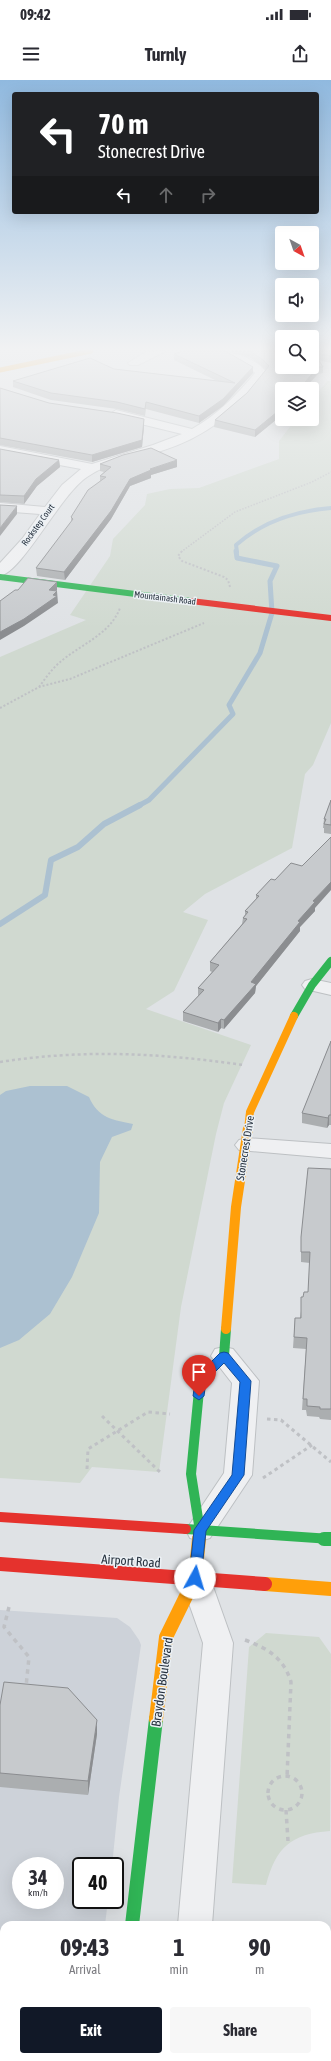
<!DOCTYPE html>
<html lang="en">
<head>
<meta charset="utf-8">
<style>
  body { margin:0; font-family:"Asap Condensed",sans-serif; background:#f7f7f7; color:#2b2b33; height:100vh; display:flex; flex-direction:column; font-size:15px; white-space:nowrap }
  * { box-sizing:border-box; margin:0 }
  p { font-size:13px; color:#7c7c81 }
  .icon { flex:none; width:22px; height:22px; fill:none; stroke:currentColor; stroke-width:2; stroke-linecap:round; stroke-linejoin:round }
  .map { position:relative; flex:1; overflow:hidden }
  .panel { position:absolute; left:0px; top:1841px; width:331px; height:140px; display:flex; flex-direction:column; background:#fff; border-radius:12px 12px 0 0; box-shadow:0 4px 16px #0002 }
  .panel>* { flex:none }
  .top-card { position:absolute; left:12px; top:12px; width:307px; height:122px; border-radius:4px; box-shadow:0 4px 16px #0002; background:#202124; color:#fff; overflow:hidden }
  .needle { width:26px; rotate:140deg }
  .fabs { position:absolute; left:275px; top:146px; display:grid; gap:8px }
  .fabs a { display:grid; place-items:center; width:44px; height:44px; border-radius:4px; background:#fff; box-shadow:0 4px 16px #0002; font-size:20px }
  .speed { position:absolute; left:12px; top:1777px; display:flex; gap:8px; font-size:20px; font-weight:700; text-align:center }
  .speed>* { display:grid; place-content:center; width:52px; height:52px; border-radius:50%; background:#fff; box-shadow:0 4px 16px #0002; line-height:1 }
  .speed small { font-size:10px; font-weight:400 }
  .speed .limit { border:2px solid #111; border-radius:6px; background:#fff; color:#111 }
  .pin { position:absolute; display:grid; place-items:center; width:34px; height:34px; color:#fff; margin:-41px -17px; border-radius:50% 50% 50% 0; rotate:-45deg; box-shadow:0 0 4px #0007 }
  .pin .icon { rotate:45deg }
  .me { position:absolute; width:44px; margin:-22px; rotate:6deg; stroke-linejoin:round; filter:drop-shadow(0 0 3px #0008) }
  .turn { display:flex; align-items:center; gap:14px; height:84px; padding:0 20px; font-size:18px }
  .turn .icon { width:52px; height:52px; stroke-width:2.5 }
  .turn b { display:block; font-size:28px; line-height:34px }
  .lanes { display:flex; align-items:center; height:38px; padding:0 20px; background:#0003; justify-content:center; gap:20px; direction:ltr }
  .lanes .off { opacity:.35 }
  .eta { display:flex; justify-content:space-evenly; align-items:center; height:68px; text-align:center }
  .eta b { font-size:24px; font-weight:700; line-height:28px }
  .primary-button { display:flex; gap:8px; margin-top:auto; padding:8px 20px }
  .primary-button a { flex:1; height:46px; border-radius:4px; background:#111827; color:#fff; font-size:16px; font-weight:700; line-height:46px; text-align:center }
  .primary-button a+a { background:#f7f7f7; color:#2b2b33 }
  .status { display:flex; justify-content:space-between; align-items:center; height:28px; padding:0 20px; background:#fff; direction:ltr }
  .status svg { height:11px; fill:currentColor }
  header { display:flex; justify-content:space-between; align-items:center; height:52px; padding:0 20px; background:#fff; font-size:18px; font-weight:700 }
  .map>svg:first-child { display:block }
  .built { fill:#cdd2d9; fill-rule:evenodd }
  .green { fill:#d0d9d0 }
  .water { fill:#acc1d1 }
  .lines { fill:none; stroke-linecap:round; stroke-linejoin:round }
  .stream-far2 { stroke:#acc1d1; stroke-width:4 }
  .stream-far1 { stroke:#acc1d1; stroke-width:5 }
  .stream { stroke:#acc1d1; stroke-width:6 }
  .street-casing { stroke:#bdc0c3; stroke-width:2 }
  .path-far4 { stroke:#bfc1c5; stroke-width:1.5; stroke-dasharray:1.5 1.5; stroke-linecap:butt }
  .path-far3 { stroke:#bfc1c5; stroke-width:2; stroke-dasharray:2 2; stroke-linecap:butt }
  .path-far2 { stroke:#bfc1c5; stroke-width:2.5; stroke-dasharray:3 3; stroke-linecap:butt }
  .path-far1 { stroke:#bfc1c5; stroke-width:3; stroke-dasharray:3.5 3.5; stroke-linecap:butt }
  .path { stroke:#bfc1c5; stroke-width:3.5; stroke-dasharray:4.5 4.5; stroke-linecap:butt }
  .street { fill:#eff0f2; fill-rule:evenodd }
  .fast-far3 { stroke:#30b455; stroke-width:6 }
  .fast-far2 { stroke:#30b455; stroke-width:8 }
  .fast-far1 { stroke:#30b455; stroke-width:10 }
  .fast { stroke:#30b455; stroke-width:14 }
  .slow-far3 { stroke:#ff9f0a; stroke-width:5 }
  .slow-far2 { stroke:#ff9f0a; stroke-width:8 }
  .slow-far1 { stroke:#ff9f0a; stroke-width:10 }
  .slow { stroke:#ff9f0a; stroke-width:14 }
  .jam-far1 { stroke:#e5322d; stroke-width:10 }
  .jam { stroke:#e5322d; stroke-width:14 }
  .jam-bridge { stroke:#e5322d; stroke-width:6 }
  .wall { fill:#abaeb0 }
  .shaded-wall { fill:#8b8d90 }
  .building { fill:#c7cacd; stroke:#8b8d90 }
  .route { fill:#1a73e8; stroke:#114b97 }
  .labels { text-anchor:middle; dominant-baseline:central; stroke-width:3; stroke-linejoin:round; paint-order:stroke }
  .far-street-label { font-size:9px; fill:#26313e; stroke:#ecf1f5 }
  .street-label { font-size:11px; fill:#26313e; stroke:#ecf1f5 }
  .near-street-label { font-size:13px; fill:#26313e; stroke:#ecf1f5 }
</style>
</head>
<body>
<div class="status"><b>09:42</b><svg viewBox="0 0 49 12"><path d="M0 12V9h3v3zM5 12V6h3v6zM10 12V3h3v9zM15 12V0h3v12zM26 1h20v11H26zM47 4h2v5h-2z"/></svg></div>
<header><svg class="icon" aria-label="menu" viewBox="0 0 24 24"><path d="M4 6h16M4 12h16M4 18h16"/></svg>Turnly<svg class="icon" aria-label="share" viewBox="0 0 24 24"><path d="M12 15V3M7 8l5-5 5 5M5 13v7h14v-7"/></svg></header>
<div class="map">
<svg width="331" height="1981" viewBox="0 0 331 1981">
  <rect width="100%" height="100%" fill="#dfe2e5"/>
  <path class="built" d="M0 1530 117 1538 130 1547 139 1560 141 1565 119 1717 112 1786H81V1820H108L105 1845H4V1977H82L81 1981H0ZM21 1786H55V1820H21Z"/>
  <path class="green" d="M327 301H331V643L313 685 305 694 292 768 205 814 183 832 208 840 174 911 146 929 251 965 224 1023 216 1054 181 1227 159 1392 92 1387 80 1403 0 1398V577L86 540 70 535 110 476 113 459 145 425 147 414 170 409 199 408 279 379V361L296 339H312V320Z
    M266 1553 319 1557 331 1574 330 1751C291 1754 276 1767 266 1805L232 1803 249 1567Z"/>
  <path class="water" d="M30 1006H67L89 1017C98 1038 113 1040 133 1044L131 1050 112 1057 100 1082 99 1133 72 1197 50 1234 19 1260 0 1268V1015L6 1011Z"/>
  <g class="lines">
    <path class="stream-far2" d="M237 472 236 465C263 441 295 431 331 428"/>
    <path class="stream-far1" d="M138 726 149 720 233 634 229 625 260 573 272 533 270 501 277 486 237 478 236 471"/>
    <path class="stream" d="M0 844 45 815 51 780 78 767 104 744 140 725"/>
    <defs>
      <path id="street" d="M166 271 138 285H130L128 283 146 272Z
        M215 271C232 271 256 278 267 293 241 330 204 358 161 371 136 378 109 382 87 397 60 415 23 491 0 496V483L22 459 40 434 0 431V423L45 427 62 405 81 389 0 374V366L92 384 153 365 182 354 112 337 110 334 116 330 192 349C217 335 237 315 255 293L251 289Z
        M312 899 331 903V915L305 909 302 905 305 901Z
        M247 1058 331 1064V1078L239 1070 235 1065 239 1060Z
        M224 1267 233 1269 259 1301 252 1395 210 1458 200 1461 190 1458 186 1450 224 1393 232 1303 211 1276 215 1269Z
        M195 1486 205 1489 210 1498 233 1563 212 1845H178L203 1563 180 1498 185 1489Z
        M94 1977H130L129 1981H93Z
        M161 1977H197L196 1981H160Z"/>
    </defs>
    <use href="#street" class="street-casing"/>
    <path class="path-far4" d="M181 472 235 432 312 402 331 392"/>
    <path class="path-far3" d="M182 471 178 476 182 481 224 497 228 500 230 507
      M39 607C45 599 51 590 59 583 79 565 110 555 120 528
      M0 628 39 607 70 599 204 543"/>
    <path class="path-far2" d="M0 982C84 969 160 973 243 985"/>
    <path class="path-far1" d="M102 1336 162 1394
      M267 1339 281 1340 331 1382
      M87 1389 88 1369 148 1332 170 1334
      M263 1398 312 1365"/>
    <path class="path" d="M9 1527 4 1547 29 1577 26 1607
      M245 1560C267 1568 284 1578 291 1602L287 1697
      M268 1713a17 17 0 1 1 34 0a17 17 0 1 1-34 0Z
      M286 1730 288 1761"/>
    <use href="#street" class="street"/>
    <path class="fast-far3" d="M0 497 191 521"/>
    <path class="fast-far2" d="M294 936 312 905 331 881"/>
    <path class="fast-far1" d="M186 1449 331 1459
      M200 1451 191 1394 200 1300 224 1276 226 1249"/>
    <path class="fast" d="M324 1459H331
      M132 1845 156 1639"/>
    <path class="slow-far3" d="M0 290 91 271"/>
    <path class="slow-far2" d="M248 1049 250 1032 294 936"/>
    <path class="slow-far1" d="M226 1249 236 1127 248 1048
      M199 1460 200 1451"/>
    <path class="slow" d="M265 1504 331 1509
      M156 1639 166 1557 195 1498 199 1459"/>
    <path class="jam-far1" d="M0 1437 186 1449"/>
    <path class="jam" d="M0 1484 265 1504"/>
    <path class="jam-bridge" d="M191 521 331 538"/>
  </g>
  <path class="wall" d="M229 271H331V283L318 280 323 287V293L318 294 282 309V334L277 339 255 357 214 347 215 340 247 313 266 290 263 287 251 278 236 273Z
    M174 274 253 287V293L223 326 199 343 146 329 145 336 117 329 51 320 13 307V301L114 289 217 301 174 280Z
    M0 308 49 323 144 346 142 367 92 382 0 365Z
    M0 369 59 380 60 387 37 406 24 424 0 422Z
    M100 384 177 387 151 395V398L130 406 111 439 65 500 37 496 36 488 71 442V437L100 401V396L104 392 100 391Z
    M331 720V754L324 753V748H323L324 739Z
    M256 815 315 828V831L300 847V851L256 906 255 913 224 949 221 948 218 952 183 941V932L198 916V908L212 892 210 891V882L242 844 243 838 245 835V831L256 819Z
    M331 961V1045H329L327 1048 302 1043V1033Z
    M331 1089V1340L320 1339 319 1337 307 1336 306 1330H302L306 1269 293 1268 295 1238H300L303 1217 308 1212 310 1183 301 1182V1157Z
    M0 1625 97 1654 88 1715 0 1707Z
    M242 1977H327L331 1981H290L288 1977 284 1981H243L242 1980Z"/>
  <path class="shaded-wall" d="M253 287V293L223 326 199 343V336Z
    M318 287V294L304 309H299Z
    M282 327V334L277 339 255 357V350Z
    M144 339V346L142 367 92 382V375Z
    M59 380 60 387 37 406 24 424V416L36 399Z
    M177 380V387L151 395V398L130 406 111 439 65 500 64 492 130 399 150 389Z
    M17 426V434L0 456V448Z
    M57 502V510L50 518 49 510Z
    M57 511 58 523 24 546 0 560V552Z
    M331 802V810L315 828V831L300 847V851L256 906 255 913 224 949V940L251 902 313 821Z
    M221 939V948L218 952V943Z
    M329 1035V1045L327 1048 328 1038Z
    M97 1640V1654L88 1715V1701Z
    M33 1977H36L35 1981H32Z
    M278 1977H288L284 1981H273Z
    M320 1977H321V1981H316Z"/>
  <path class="building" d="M183 271H225L253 287 223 319 199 336 146 322 145 329 117 322 51 313 13 301 90 278 114 289 235 303 174 274Z
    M250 271H282V287H312V271H331V276L314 273 323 287H318L299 309H282V327L277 332 255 350 215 340 247 313 269 286 263 280Z
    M0 308 49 323 117 333 144 339 142 360 92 375 0 358Z
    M151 368 177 380 150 389 151 390 130 399 111 431 64 492 36 488 73 439 71 437 88 410 106 397 100 396 111 387 100 384 123 375Z
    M0 369 59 380 36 399 24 416 0 415Z
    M0 425 17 426 0 448Z
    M28 498 57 502 49 510 57 511 53 515 57 516 24 539 0 552V521L15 510H18Z
    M331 720V745L324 744 326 739H324Z
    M331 757V802L313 821 315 822 298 841 300 842 251 902 256 904 224 940 221 939 218 943 183 932 204 910 198 908 219 885 210 882 247 839 243 838 248 832 245 831 259 816 256 815 271 799 275 800 291 783 302 786Z
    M331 961V1035H329L328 1038 302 1033Z
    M308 1088 331 1089V1329H320V1327L307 1326V1319H303L307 1258 294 1257 295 1238H301V1217H303L304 1212H308L310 1172H301V1157Z
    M4 1602 68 1608 97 1640 88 1701 0 1693V1625Z
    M0 1872 4 1873V1977H33L32 1981H0Z
    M327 1912 331 1913V1981H325L322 1977H327Z
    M247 1977H278L273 1981 248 1978Z
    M294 1977H320L316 1981H296Z"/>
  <linearGradient id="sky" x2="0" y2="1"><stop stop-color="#90b9df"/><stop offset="0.49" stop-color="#f1f2f3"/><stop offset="1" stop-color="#f1f2f3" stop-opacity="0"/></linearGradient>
  <rect width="331" height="549" fill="url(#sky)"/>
  <path class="route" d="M224 1272 228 1273 251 1301 244 1395 206 1451 201 1498 199 1502 195 1503 190 1502 189 1498 194 1450 232 1395 240 1302 224 1283 206 1301 204 1316 199 1320 193 1316 196 1297 220 1273Z"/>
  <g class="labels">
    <g class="far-street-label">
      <text transform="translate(38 445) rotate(-54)">Rockstep Court</text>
      <text transform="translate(165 518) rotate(7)">Mountainash Road</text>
    </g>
    <g class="street-label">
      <text transform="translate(245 1068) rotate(-81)">Stonecrest Drive</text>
    </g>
    <g class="near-street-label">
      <text transform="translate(131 1481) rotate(4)">Airport Road</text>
      <text transform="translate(162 1602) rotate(-82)">Braydon Boulevard</text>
    </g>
  </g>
</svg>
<div class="fabs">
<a><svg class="needle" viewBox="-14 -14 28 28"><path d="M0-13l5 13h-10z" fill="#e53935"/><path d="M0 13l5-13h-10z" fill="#7c7c81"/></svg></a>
<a><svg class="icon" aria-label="sound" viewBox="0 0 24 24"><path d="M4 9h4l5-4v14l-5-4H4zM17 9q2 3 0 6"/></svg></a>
<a><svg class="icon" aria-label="search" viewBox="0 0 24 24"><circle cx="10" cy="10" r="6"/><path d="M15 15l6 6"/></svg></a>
<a><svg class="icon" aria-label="layers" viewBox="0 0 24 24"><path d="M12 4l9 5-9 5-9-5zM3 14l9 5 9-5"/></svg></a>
</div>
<div class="speed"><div>34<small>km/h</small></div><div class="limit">40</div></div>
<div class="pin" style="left:199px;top:1316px;background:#d93025"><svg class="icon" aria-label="arrive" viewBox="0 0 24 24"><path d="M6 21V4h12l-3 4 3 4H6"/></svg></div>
<svg class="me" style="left:195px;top:1498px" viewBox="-20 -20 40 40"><circle r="19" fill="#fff"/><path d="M0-13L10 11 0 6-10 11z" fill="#1a73e8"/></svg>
<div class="top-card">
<div class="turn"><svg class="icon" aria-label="left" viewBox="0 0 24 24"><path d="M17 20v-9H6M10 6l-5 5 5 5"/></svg><div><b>70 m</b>Stonecrest Drive</div></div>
<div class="lanes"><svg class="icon" aria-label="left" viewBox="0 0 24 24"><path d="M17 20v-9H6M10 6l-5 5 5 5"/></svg><svg class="icon off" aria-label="ahead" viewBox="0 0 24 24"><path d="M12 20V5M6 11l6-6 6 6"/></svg><svg class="icon off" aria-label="right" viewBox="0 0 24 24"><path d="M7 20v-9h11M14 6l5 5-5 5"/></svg></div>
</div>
<section class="panel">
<div class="eta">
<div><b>09:43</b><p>Arrival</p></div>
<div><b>1</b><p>min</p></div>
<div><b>90</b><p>m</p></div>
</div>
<div class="primary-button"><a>Exit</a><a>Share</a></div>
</section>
</div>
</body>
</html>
